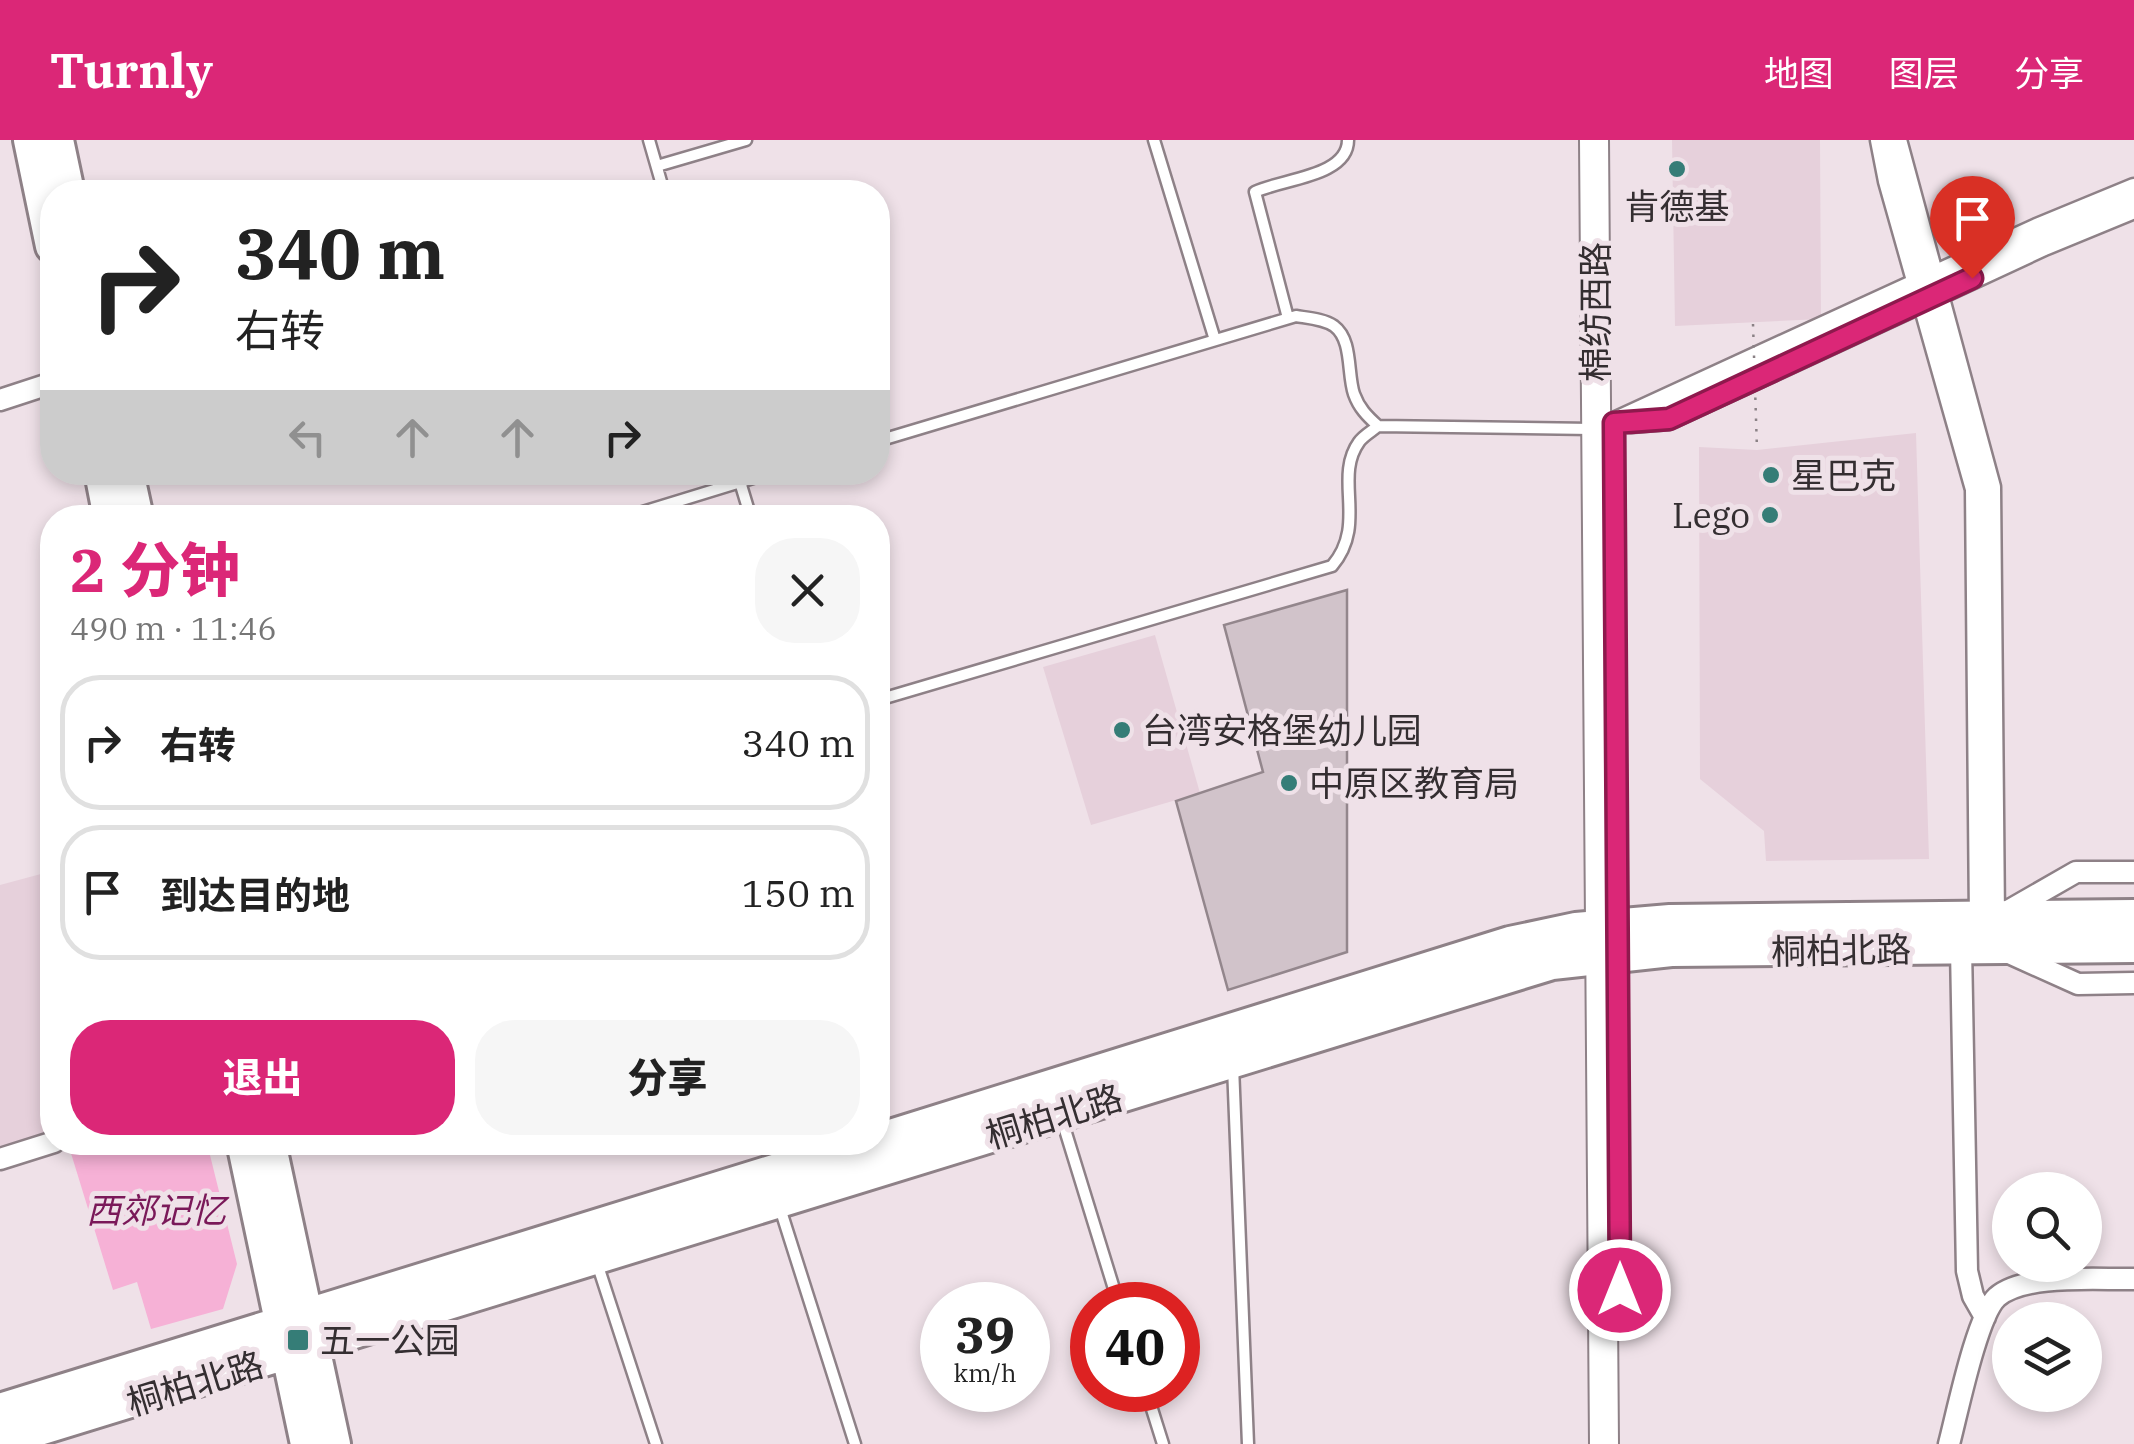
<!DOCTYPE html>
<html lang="zh">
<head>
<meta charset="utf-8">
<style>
  body { margin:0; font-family:"IBM Plex Serif","Noto Sans SC",serif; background:#f6f6f6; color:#222; height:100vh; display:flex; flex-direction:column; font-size:38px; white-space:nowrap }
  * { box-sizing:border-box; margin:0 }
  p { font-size:32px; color:#767676 }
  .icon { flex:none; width:55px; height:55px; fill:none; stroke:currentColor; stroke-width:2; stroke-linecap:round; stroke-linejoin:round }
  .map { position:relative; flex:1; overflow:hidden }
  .details { position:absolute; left:40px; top:365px; width:850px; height:650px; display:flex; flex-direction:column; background:#fff; border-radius:40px; box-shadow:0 5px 15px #0003 }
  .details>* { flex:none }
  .top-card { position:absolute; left:40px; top:40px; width:850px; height:305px; border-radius:40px; box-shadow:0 5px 15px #0003; background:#fff; color:#222; overflow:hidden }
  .tools { position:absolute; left:1992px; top:1032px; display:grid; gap:20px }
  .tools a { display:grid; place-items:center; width:110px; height:110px; border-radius:50%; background:#fff; box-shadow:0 5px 15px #0003; font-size:50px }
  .speed { position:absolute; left:920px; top:1142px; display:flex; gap:20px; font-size:50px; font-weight:700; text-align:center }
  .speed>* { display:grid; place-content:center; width:130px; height:130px; border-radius:50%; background:#fff; box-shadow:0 5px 15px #0003; line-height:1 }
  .speed small { font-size:25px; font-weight:400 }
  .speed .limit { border:15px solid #d22; background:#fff; color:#111 }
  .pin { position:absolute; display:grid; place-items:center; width:85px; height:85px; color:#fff; margin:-102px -42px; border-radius:50% 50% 50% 0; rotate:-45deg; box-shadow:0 0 10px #0007 }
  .pin .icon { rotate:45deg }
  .me { position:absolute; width:110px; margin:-55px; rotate:0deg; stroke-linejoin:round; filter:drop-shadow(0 0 8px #0008) }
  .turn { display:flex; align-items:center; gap:35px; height:210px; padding:0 30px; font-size:45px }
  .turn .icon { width:130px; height:130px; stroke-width:2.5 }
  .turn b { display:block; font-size:70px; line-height:85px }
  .lanes { display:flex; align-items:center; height:95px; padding:0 30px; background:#0003; justify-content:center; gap:50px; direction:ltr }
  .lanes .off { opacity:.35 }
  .round { display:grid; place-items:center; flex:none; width:105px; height:105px; border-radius:40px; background:#f6f6f6 }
  .head { display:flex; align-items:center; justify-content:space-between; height:170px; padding:0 30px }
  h1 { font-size:60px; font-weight:800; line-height:75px; color:#db2777 }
  .button { display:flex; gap:20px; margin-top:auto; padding:20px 30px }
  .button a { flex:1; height:115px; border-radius:40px; background:#db2777; color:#fff; font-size:40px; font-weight:800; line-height:115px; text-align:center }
  .button a+a { background:#f6f6f6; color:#222 }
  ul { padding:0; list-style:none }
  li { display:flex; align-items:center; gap:30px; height:135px; margin:0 20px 15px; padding:0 10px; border:5px solid #e0e0e0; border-radius:40px }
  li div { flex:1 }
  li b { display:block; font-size:38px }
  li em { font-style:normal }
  header { display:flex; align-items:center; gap:60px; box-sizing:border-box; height:140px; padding:0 50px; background:#db2777; color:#fff }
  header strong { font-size:48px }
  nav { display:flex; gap:55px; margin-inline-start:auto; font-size:35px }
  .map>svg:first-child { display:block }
  .built { fill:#e6d0db }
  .green { fill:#f6b1d6 }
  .building { fill:#d1c3ca; stroke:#93868c; stroke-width:2.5 }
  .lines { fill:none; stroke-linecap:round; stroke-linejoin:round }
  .lane-casing { stroke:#8e8187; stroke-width:15 }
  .street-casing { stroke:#8e8187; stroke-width:25 }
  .secondary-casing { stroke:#8e8187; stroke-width:32 }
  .primary-casing { stroke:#8e8187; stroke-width:38 }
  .lane { stroke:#fff; stroke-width:10 }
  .street { stroke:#fff; stroke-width:20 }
  .secondary { stroke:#fff; stroke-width:28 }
  .primary { stroke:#fff; stroke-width:32 }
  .path-bridge { stroke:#8a8185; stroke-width:2.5; stroke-dasharray:2.5 8; stroke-linecap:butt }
  .route-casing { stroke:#8e194d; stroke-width:25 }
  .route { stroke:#db2777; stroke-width:18 }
  .poi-dot { fill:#357d77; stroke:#efe1e8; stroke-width:4 }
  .labels { text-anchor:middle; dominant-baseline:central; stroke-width:10; stroke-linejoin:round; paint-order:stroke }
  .poi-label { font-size:35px; fill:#342e31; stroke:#efe1e8; text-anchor:start }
  .street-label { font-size:35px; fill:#342e31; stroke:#efe1e8 }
  .park-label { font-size:35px; font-style:italic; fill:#7a1959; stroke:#efe1e8 }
</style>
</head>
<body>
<header>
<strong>Turnly</strong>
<nav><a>地图</a><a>图层</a><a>分享</a></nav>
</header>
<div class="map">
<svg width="2134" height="1304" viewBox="0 0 2134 1304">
  <rect width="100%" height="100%" fill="#efe1e8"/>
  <path class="built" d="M1672 0H1820L1821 179 1675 186Z
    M1916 293 1929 719 1766 721 1764 691 1700 639 1699 307 1757 310Z
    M1155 495 1200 653 1091 685 1043 527Z
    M52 731V992L0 1009V745Z"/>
  <path class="green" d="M95 1003H207L237 1124 223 1169 151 1189 137 1142 113 1150 70 1010Z"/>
  <path class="building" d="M1347 450V812L1228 850 1176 661 1263 632 1224 485Z"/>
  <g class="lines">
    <defs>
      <path id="lane" d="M649 0 664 52
        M1154 0 1215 200
        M657 26 746 0
        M1288 178 1255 52C1281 39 1348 37 1348 0
        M878 301 1296 176C1308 178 1324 179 1334 186 1353 200 1347 234 1354 254 1359 268 1367 276 1378 286
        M737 332 751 378
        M623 378 773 332
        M878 560 1332 426C1368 384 1333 338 1359 302 1363 296 1372 291 1378 286L1592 289
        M1233 926 1248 1304
        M1062 980 1119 1165
        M780 1068 855 1304
        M596 1120 656 1304
        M1146 1250 1163 1304"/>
      <path id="street" d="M1881 0 1889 41 1976 349 1980 779
        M1896 0 1990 347 1994 779 2076 732H2134
        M0 260 52 243
        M1631 282 1669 279 2044 105 2134 68
        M1614 283 2037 89 2134 49
        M1961 808 1967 1131 1973 1156 1985 1177
        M2009 813 2078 844 2134 843
        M0 1019 54 1002
        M1949 1304C1957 1274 1977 1175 1997 1157 2025 1133 2098 1140 2134 1139"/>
      <path id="secondary" d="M1594 0 1604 1304"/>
      <path id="primary" d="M30 0 52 106
        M57 0 68 52
        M101 332 110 378
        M127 332 137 378
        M878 1000 1510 803 1576 789 1670 781 2134 776
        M243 1002 307 1304
        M269 1002 334 1304
        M0 1270 868 1002
        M0 1301 1552 823 1671 810 2134 806"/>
    </defs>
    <use href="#lane" class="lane-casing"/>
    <use href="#street" class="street-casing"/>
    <use href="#secondary" class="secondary-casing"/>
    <use href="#primary" class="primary-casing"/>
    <use href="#lane" class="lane"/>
    <use href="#street" class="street"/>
    <use href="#secondary" class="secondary"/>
    <use href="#primary" class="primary"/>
    <path class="path-bridge" d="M1753 184 1757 310"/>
  </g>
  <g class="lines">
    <defs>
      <path id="route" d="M1620 1150 1614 283 1669 279 1972 138"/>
    </defs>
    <use href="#route" class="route-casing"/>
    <use href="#route" class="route"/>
  </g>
  <g class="poi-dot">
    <circle cx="1677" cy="29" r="10"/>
    <circle cx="1771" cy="335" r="10"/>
    <circle cx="1770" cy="375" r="10"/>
    <circle cx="1122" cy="590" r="10"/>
    <circle cx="1289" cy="643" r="10"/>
    <rect x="286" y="1188" width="24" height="24" rx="5"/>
  </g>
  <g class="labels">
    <g class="poi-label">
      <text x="1677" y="66" text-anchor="middle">肯德基</text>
      <text x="1791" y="335">星巴克</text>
      <text x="1750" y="375" text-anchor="end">Lego</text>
      <text x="1142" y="590">台湾安格堡幼儿园</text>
      <text x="1309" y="643">中原区教育局</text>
      <text x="320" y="1200">五一公园</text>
    </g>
    <g class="street-label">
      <text transform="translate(1595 172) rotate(-90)">棉纺西路</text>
      <text transform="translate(1841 810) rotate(-1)">桐柏北路</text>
      <text transform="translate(1054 976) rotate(-17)">桐柏北路</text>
      <text transform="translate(195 1243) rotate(-17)">桐柏北路</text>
    </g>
    <g class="park-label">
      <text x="156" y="1070">西郊记忆</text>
    </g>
  </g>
</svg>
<div class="tools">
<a><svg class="icon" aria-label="search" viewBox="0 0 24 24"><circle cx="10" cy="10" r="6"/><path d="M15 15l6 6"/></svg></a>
<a><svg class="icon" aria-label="layers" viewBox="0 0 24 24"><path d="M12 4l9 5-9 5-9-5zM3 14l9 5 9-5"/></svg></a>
</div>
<div class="speed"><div>39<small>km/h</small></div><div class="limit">40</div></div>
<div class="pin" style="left:1972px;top:138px;background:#d93025"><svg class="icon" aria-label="arrive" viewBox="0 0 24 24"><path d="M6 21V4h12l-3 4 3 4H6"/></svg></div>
<svg class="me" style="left:1620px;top:1150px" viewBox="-20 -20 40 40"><circle r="17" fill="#db2777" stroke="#fff" stroke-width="3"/><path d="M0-11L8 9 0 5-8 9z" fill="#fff"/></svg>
<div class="top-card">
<div class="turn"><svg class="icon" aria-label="right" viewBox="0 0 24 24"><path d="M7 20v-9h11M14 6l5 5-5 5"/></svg><div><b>340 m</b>右转</div></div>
<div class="lanes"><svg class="icon off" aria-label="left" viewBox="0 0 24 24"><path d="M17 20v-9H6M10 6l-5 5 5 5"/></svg><svg class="icon off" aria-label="ahead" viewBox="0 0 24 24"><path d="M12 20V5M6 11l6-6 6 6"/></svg><svg class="icon off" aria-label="ahead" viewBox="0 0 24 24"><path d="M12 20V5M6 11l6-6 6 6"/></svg><svg class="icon" aria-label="right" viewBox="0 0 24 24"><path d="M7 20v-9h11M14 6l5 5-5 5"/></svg></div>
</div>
<section class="details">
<div class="head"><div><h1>2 分钟</h1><p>490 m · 11:46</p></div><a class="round"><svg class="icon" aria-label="close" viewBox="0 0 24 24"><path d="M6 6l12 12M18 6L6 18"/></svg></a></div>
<ul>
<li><svg class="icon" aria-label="right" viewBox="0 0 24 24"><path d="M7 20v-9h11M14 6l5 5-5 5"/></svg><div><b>右转</b></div><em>340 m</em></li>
<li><svg class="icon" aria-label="arrive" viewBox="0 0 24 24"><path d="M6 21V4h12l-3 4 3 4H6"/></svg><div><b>到达目的地</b></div><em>150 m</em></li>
</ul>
<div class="button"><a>退出</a><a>分享</a></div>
</section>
</div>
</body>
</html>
